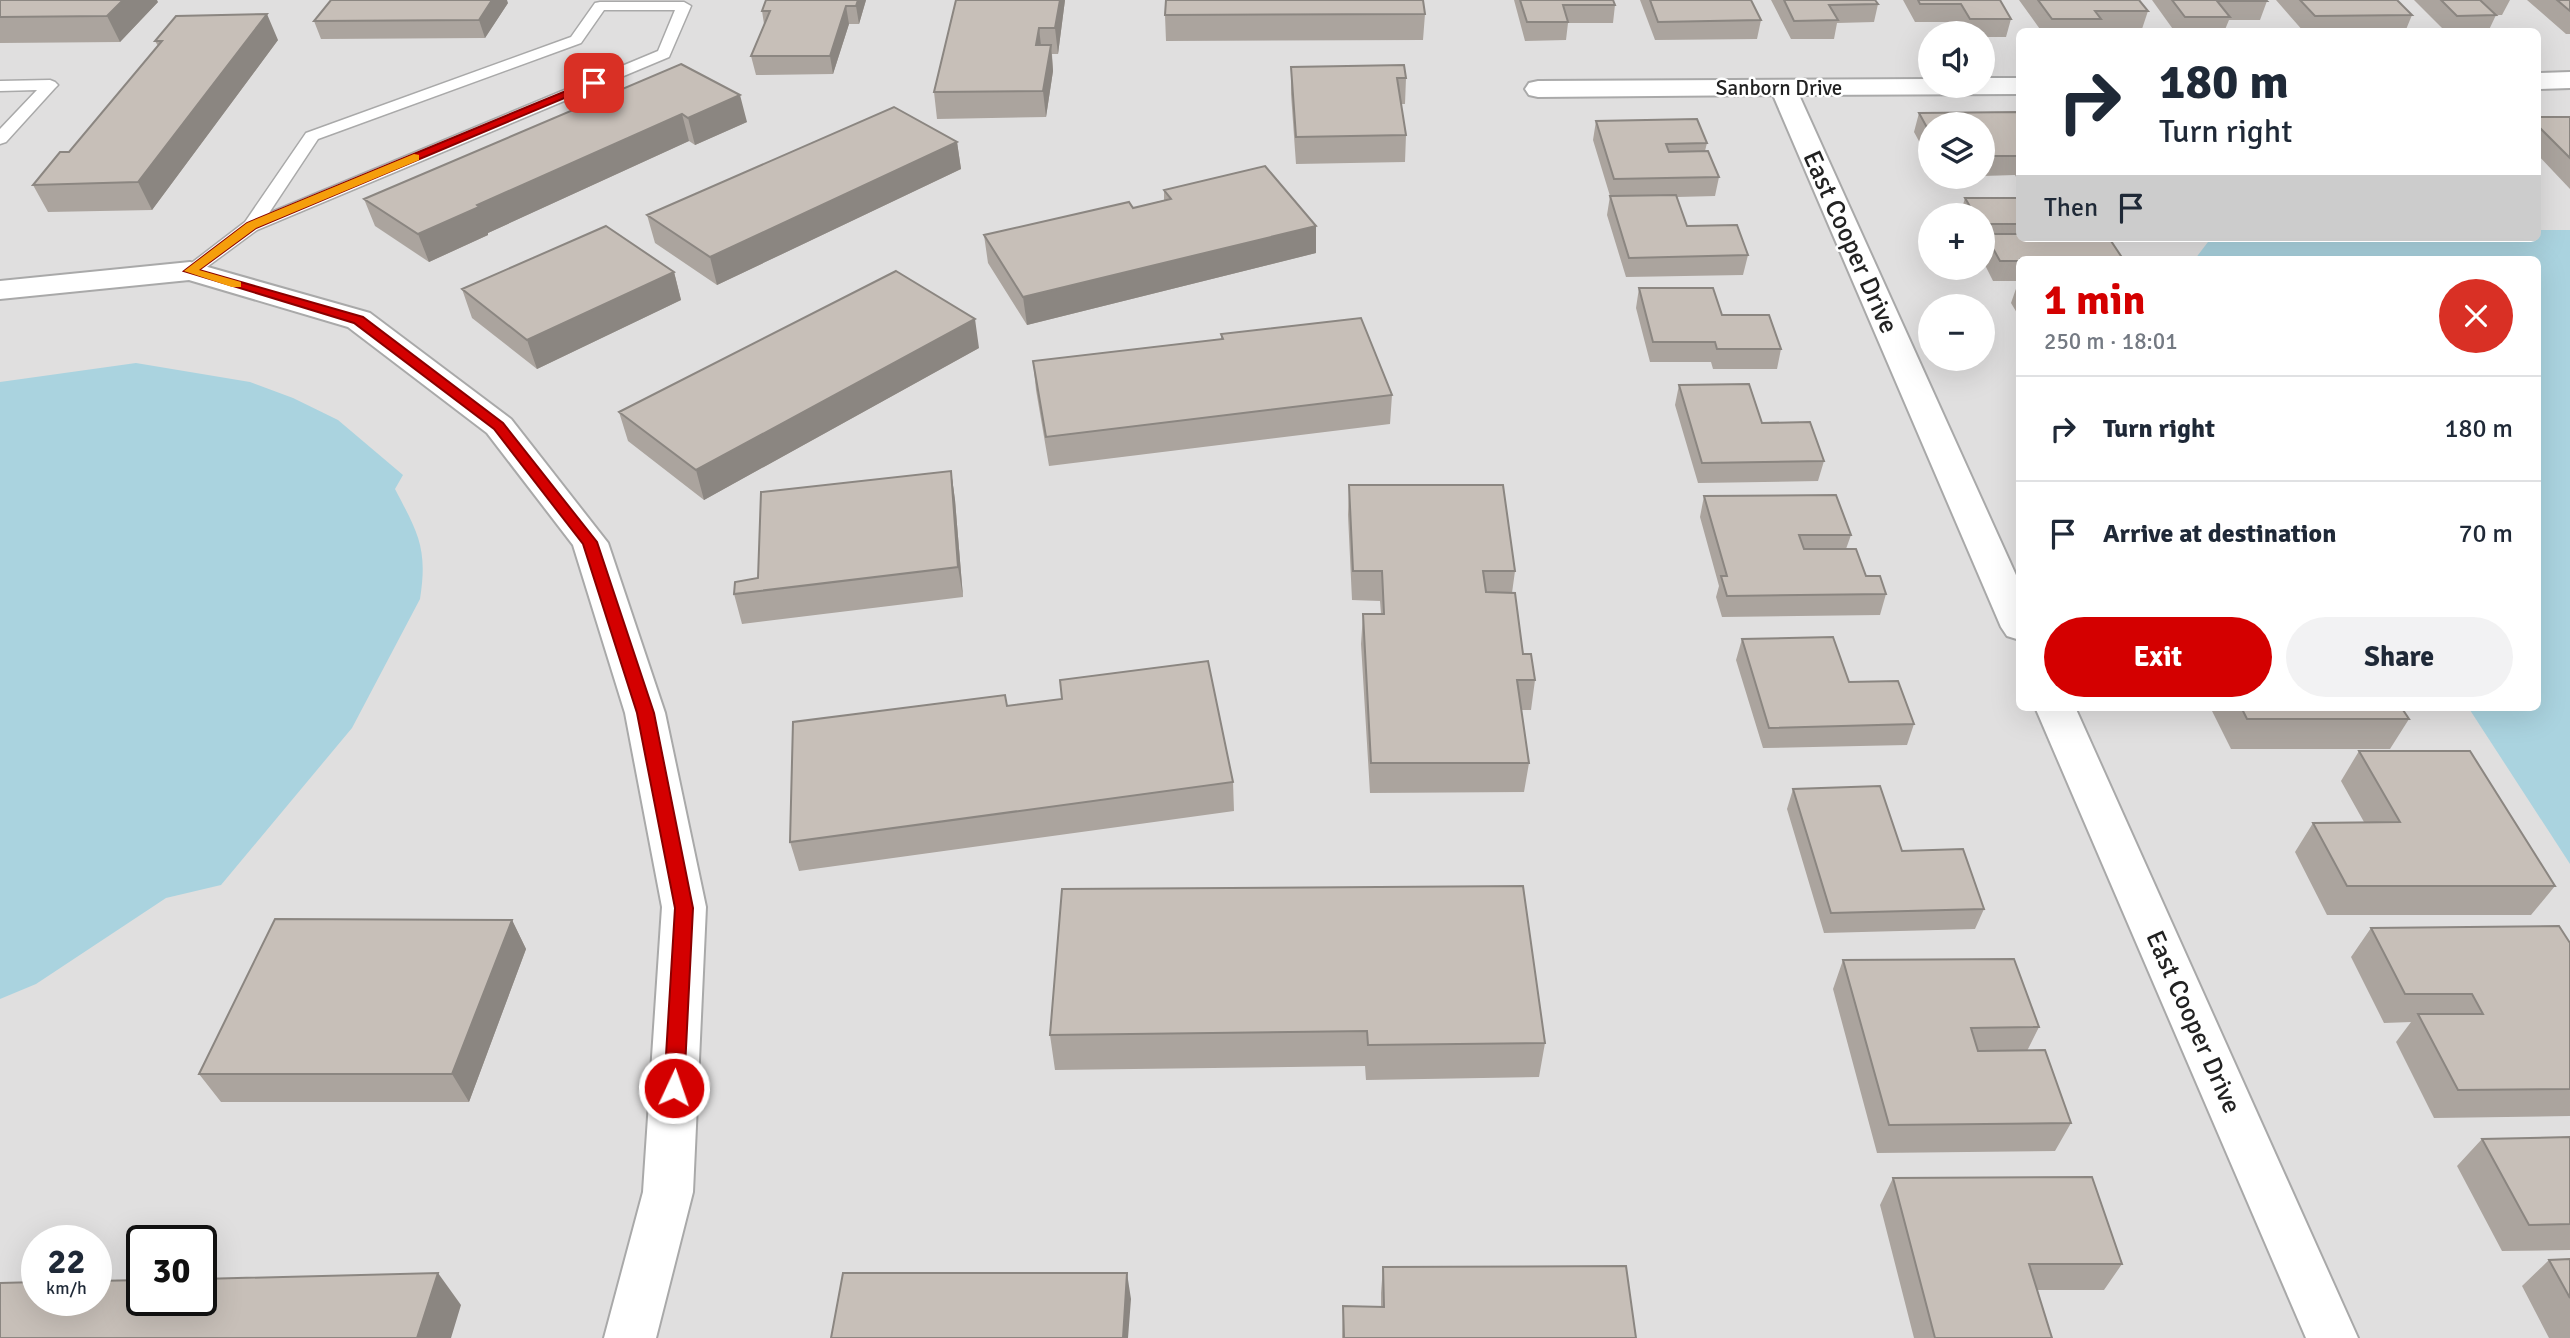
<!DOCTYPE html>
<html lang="en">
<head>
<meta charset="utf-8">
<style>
  body { margin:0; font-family:Signika,sans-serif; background:#f2f2f3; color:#1f2937; height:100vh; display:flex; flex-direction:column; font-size:26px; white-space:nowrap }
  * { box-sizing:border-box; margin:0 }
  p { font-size:23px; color:#747a83 }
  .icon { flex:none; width:38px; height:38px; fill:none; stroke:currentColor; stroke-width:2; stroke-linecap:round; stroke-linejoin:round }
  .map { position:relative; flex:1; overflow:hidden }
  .details { position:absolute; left:2016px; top:256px; width:525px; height:455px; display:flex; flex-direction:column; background:#fff; border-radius:10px; box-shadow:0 7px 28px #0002 }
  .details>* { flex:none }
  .top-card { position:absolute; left:2016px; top:28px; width:525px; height:214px; border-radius:10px; box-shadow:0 7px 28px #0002; background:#fff; color:#1f2937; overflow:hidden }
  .tools { position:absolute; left:1918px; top:21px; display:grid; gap:14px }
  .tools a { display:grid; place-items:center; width:77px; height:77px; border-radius:50%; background:#fff; box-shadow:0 7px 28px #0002; font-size:35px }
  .speed { position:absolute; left:21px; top:1225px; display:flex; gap:14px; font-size:35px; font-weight:700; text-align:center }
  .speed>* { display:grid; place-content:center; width:91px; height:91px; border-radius:50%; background:#fff; box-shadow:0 7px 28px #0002; line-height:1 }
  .speed small { font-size:18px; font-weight:400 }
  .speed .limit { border:4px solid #111; border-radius:10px; background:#fff; color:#111 }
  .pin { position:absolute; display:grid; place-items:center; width:60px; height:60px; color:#fff; margin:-30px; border-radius:14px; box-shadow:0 4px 10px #0006 }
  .me { position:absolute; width:77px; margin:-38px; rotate:3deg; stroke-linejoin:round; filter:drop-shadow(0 0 5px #0008) }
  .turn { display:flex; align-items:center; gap:24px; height:147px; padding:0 28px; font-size:32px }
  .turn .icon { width:91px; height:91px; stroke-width:2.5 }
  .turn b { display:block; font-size:49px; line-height:60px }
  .then { display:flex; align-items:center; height:66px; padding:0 28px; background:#0003; gap:14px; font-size:26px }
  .round { display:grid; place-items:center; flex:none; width:74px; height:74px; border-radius:37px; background:#f2f2f3 }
  .summary { display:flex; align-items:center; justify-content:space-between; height:119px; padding:0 28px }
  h1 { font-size:42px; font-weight:700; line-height:52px; color:#d40000 }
  .primary-button { display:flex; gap:14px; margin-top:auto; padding:14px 28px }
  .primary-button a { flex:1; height:80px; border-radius:42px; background:#d40000; color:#fff; font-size:28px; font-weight:700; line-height:80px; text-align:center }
  .primary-button a+a { background:#f2f2f3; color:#1f2937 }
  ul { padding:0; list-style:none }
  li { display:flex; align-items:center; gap:21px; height:105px; padding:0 28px; border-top:2px solid #e0e1e3 }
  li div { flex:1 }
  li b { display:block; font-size:26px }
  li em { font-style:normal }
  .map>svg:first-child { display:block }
  .residential { fill:#e0dfdf; fill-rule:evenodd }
  .water { fill:#aad3df }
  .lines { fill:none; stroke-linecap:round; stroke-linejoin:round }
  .lane-casing { stroke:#a9a9a9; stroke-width:3 }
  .street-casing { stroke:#a9a9a9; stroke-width:4 }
  .lane { fill:#fff; fill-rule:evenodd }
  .street { fill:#fff; fill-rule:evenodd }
  .wall { fill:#aba49e }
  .shaded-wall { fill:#8b8681 }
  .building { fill:#c7bfb8; stroke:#8b8681; stroke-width:2 }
  .route { fill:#d40000; stroke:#8a0000; stroke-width:2 }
  .slow { fill:#f59e0b }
  .labels { text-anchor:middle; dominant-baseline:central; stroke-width:5; stroke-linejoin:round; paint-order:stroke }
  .far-street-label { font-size:21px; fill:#222; stroke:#fff }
  .street-label { font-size:26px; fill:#222; stroke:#fff }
</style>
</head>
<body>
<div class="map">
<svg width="2570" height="1338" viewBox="0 0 2570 1338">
  <rect width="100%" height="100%" fill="#f2efe9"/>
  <path class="residential" d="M0 0H2570V1338H0ZM2020 32H2538V238H2020ZM1930 33H1983V86H1930ZM1930 124H1983V177H1930ZM1930 215H1983V268H1930ZM2020 259H2538V707H2020ZM1930 306H1983V359H1930ZM37 1241H96V1300H37ZM142 1241H201V1300H142Z"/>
  <path class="water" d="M2538 230H2570V864L2468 707H2538V259H2195L2211 238H2538Z
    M136 363 250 382 293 398 338 420 403 475 395 489C418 533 428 548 420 599L352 728 221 885 166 898 36 984 0 999V382Z"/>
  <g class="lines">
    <defs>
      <path id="lane" d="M600 2H684L691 6 669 57 257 230 196 275H184L181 271 245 222 306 133 571 37 595 3ZM604 10H675L658 51 269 213 318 139 581 43Z
        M50 80 55 82 58 85 55 88 6 142 0 144V129L37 90 0 91V81Z"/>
      <path id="street" d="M2570 72V88L2538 89V73Z
        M1983 78H2020V94L1799 95 2020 584V640L2007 636 2001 627 1773 95 1538 97 1529 95 1525 89 1529 83 1538 81 1930 79V86H1983Z
        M190 262 370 313 511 419 608 543 665 713 706 907 693 1192 656 1338H604L643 1192 662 907 625 713 573 545 487 433 348 327 189 280 0 299V281Z
        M2035 707H2075L2358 1338H2306Z"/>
    </defs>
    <use href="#lane" class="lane-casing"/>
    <use href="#street" class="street-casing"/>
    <use href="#lane" class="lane"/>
    <use href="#street" class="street"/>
  </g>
  <path class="wall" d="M0 0 158 2 120 42 0 43Z
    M766 0H866L859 24H849L833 74 756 75 751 56 764 24 762 11Z
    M1065 0 1058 54H1052L1053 71 1046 117 937 119 934 92Z
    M1514 0H1613L1615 5 1613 23H1568L1566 40 1525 41Z
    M1640 0H1751L1761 20 1757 39 1655 40Z
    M1771 0H1875L1878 4 1874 22 1837 23 1834 39H1791Z
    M1903 0H2000L2011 19 2006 37H1983V33H1962L1956 22H1915Z
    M2019 0H2139L2148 11 2142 29H2098L2097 32H2042Z
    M2152 0H2266L2267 1 2260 20H2229L2224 32H2175Z
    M2276 0H2397L2412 15 2405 32H2304Z
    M2414 0H2510L2502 15H2496L2488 32H2446Z
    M2527 0H2570V34H2566Z
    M508 3 485 38 321 39 314 21Z
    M1425 14 1423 40 1166 41 1165 15Z
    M278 40 152 210 48 212 33 185 69 152 158 46 155 41Z
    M681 64 747 122 695 145 689 141 488 233V235L429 262 375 226 364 199Z
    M1291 67 1406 78 1405 104H1401L1406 135 1405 162 1296 164 1291 94Z
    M2020 112V184L2015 175 1983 176V124H1930V154H1926L1914 132 1919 113Z
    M2538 117H2570V189L2538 155Z
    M1596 121 1707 143 1705 151 1719 177 1715 196 1677 197 1687 226 1748 255 1743 275 1626 277 1607 215 1610 196 1593 140Z
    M957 142 961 169 717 285 655 243 647 215Z
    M1164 190 1316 226V253L1027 325 988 263 984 235 1133 208 1164 200Z
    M1965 198H2020V281H1993L1983 261V215H1960Z
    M674 272 681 300 537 369 472 318 462 289Z
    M2018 283H2020V318L2011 303Z
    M1639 288 1722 315 1781 349 1777 369H1713L1711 362H1650L1636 308Z
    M1221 334 1392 395 1390 424 1049 466 1036 390 1033 361 1221 339Z
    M979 348 704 500 628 441 619 412Z
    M1679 385 1762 423 1824 461 1818 481 1698 483 1675 405Z
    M951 471 955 500 963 597 742 624 734 594 758 578Z
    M1349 485 1515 571 1512 593 1523 654 1535 680 1531 710H1521L1529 763 1524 792 1370 793 1361 644 1363 614H1381L1380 601 1352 600 1348 515Z
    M1704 496 1851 535 1846 549 1866 576 1886 594 1880 615 1722 617 1716 597 1719 586 1700 517Z
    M1742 639 1849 682 1914 724 1907 745 1763 748 1736 660Z
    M1007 706 1233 782 1234 811 799 871 790 842Z
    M2210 707H2401L2409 719 2390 749H2231Z
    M2359 751 2555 886 2531 915H2327L2295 852 2313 823 2364 822 2341 781Z
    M1793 789 1902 851 1984 909 1975 929 1824 933 1787 809Z
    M1062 889 1545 1043 1539 1077 1366 1080 1365 1066 1055 1070 1050 1035Z
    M512 920 526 949 469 1102H221L199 1074Z
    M2371 928 2570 943V1116L2434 1118 2396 1042 2411 1022 2384 1023 2351 957Z
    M1843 960 2039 1027 2027 1051 2071 1123 2055 1151 1877 1153 1833 989Z
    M2570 1137V1250L2502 1251 2457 1166 2482 1139Z
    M1893 1178 2122 1264 2104 1290H2037L2052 1338H1914L1880 1205Z
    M2570 1259V1338H2549L2522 1286 2549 1260Z
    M1383 1267 1636 1338H1342L1343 1306 1381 1307V1293Z"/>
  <path class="shaded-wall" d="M123 0H157L158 2 120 42 107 16Z
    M492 0H507L508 3 485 38 479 20Z
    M858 0H866L859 24 856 6Z
    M1060 0H1065L1058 54 1055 28Z
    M846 6 849 24 833 74 830 56Z
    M267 14 278 40 152 210 138 182Z
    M1039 28 1042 54 1036 45Z
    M1051 45 1053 71 1046 117 1043 91Z
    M740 95 747 122 695 145 688 118Z
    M682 114 689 141 488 233V235L429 262 418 234 477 205Z
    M957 142 961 169 717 285 710 257Z
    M1316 226V253L1027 325 1023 297Z
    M674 272 681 300 537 369 527 340Z
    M975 319 979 348 704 500 696 470Z
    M951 471 955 500 963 597 958 567Z
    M512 920 526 949 469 1102 452 1074Z
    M438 1273 461 1305 451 1338H417Z
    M1127 1273 1131 1299 1128 1338H1123Z"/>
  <path class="building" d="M0 0H123L107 16 0 17Z
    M331 0H492L479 20 314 21Z
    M766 0H858L856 6H846L830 56H751L770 11H762Z
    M956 0H1060L1055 28H1039L1036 45H1051L1043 91 934 92Z
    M1166 0H1423L1425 14 1165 15Z
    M1520 0H1613L1615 5H1563L1568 22H1527Z
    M1650 0H1751L1761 20 1658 22Z
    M1784 0H1875L1878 4 1829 5 1838 20 1794 21Z
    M1918 0H2000L2011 19H1970L1961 4H1920Z
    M2038 0H2139L2148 11H2095L2101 19H2052Z
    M2172 0H2266L2267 1H2217L2230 17H2185Z
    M2300 0H2397L2412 15 2315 16Z
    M2441 0H2480L2496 15 2457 16Z
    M2557 0H2570V11Z
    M267 14 138 182 33 185 60 152H69L162 41H155L176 16Z
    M681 64 740 95 688 118 682 114 477 205 479 207 418 234 364 199Z
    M1404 65 1406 78H1397L1406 135 1296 137 1291 67Z
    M894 107 957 142 710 257 647 215Z
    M2020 112V156H1983V124H1930V133L1919 113Z
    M2538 117H2570V158L2538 126Z
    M1697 119 1707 143 1666 144 1669 152 1708 151 1719 177 1614 179 1596 121Z
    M1265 166 1316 226 1023 297 984 235 1129 202 1133 208 1171 199 1164 190Z
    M1676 195 1687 226 1737 225 1748 255 1629 258 1610 196Z
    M1965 198H2020V224H1983V215H1975Z
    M606 226 674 272 527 340 462 289Z
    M1985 234H2020V238H2109L2123 259H2020V261H2000Z
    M896 271 975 319 696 470 619 412Z
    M1639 288H1713L1722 315H1769L1781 349H1717L1715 342H1653Z
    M1361 318 1392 395 1046 437 1033 361 1223 339 1221 334Z
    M1749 384 1762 423 1810 422 1824 461 1702 463 1679 385Z
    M951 471 958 567 734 594 735 582 758 578 761 492Z
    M1349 485H1503L1515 571H1483L1486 592 1515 593 1523 654H1531L1535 680H1517L1529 763H1371L1363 614H1384L1382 571H1353Z
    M1836 495 1851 535H1799L1804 549H1856L1866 576H1880L1886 594 1727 596 1721 576H1727L1704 496Z
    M1833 637 1849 682 1898 681 1914 724 1769 728 1742 639Z
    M1208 661 1233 782 790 842 793 722 1005 695 1007 706 1062 699 1060 680Z
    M2241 707H2401L2409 719H2247Z
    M2359 751H2470L2555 886H2347L2313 823 2400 822Z
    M1880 786 1902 851 1963 849 1984 909 1831 913 1793 789Z
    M1523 886 1545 1043 1368 1045 1367 1031 1050 1035 1062 889Z
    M275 919 512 920 452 1074H199Z
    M2559 926 2570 943V1089L2458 1090 2418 1014H2483L2472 994H2405L2371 928Z
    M2014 959 2039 1027 1971 1028 1978 1051 2045 1050 2071 1123 1889 1125 1843 960Z
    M2570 1137V1224L2529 1225 2482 1139Z
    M2092 1177 2122 1264H2029L2052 1338H1935L1893 1178Z
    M2570 1259V1298L2549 1260Z
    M1626 1266 1636 1338H1344L1343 1306 1384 1307 1383 1267Z
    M438 1273 417 1338H0V1283L37 1282V1300H96V1281L142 1280V1300H201V1279Z
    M843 1273H1127L1123 1338H831Z"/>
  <path class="route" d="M590 81 600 83 256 228 199 270 363 317 503 423 597 542 654 713 693 908 684 1088 681 1095 674 1097 667 1095 664 1088 675 908 637 713 583 544 494 429 354 323 184 271 247 223Z"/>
  <path class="slow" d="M414 154 419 155V160L256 228 199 270 241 282V287H232L184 271 247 223Z"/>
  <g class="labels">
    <g class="far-street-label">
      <text x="1779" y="88">Sanborn Drive</text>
    </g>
    <g class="street-label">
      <text transform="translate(1850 242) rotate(66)">East Cooper Drive</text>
      <text transform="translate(2193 1022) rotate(66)">East Cooper Drive</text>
    </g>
  </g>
</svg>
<div class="tools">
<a><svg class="icon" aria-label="sound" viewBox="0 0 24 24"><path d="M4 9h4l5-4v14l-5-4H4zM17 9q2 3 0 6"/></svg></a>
<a><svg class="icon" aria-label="layers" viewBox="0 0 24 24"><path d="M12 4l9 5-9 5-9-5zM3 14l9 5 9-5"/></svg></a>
<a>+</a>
<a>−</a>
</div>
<div class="speed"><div>22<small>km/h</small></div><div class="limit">30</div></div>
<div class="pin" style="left:594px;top:83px;background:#d93025"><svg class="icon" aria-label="arrive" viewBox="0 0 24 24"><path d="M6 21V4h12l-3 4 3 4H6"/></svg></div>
<svg class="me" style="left:674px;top:1088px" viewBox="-20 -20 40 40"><circle r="17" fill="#d40000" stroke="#fff" stroke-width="3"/><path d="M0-11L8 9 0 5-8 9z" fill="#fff"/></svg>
<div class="top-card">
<div class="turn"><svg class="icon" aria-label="right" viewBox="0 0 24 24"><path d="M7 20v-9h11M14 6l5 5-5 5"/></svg><div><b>180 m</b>Turn right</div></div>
<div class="then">Then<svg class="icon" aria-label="arrive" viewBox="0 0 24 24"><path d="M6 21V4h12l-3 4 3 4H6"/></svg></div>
</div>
<section class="details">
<div class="summary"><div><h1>1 min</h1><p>250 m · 18:01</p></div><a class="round" style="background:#d93025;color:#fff"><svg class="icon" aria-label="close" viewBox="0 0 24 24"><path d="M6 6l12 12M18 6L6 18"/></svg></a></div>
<ul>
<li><svg class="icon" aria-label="right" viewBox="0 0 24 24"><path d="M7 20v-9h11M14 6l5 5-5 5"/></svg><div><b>Turn right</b></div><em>180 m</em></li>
<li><svg class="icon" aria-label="arrive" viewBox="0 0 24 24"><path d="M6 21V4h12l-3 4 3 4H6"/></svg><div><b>Arrive at destination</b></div><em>70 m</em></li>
</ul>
<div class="primary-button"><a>Exit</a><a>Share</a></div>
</section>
</div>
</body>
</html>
